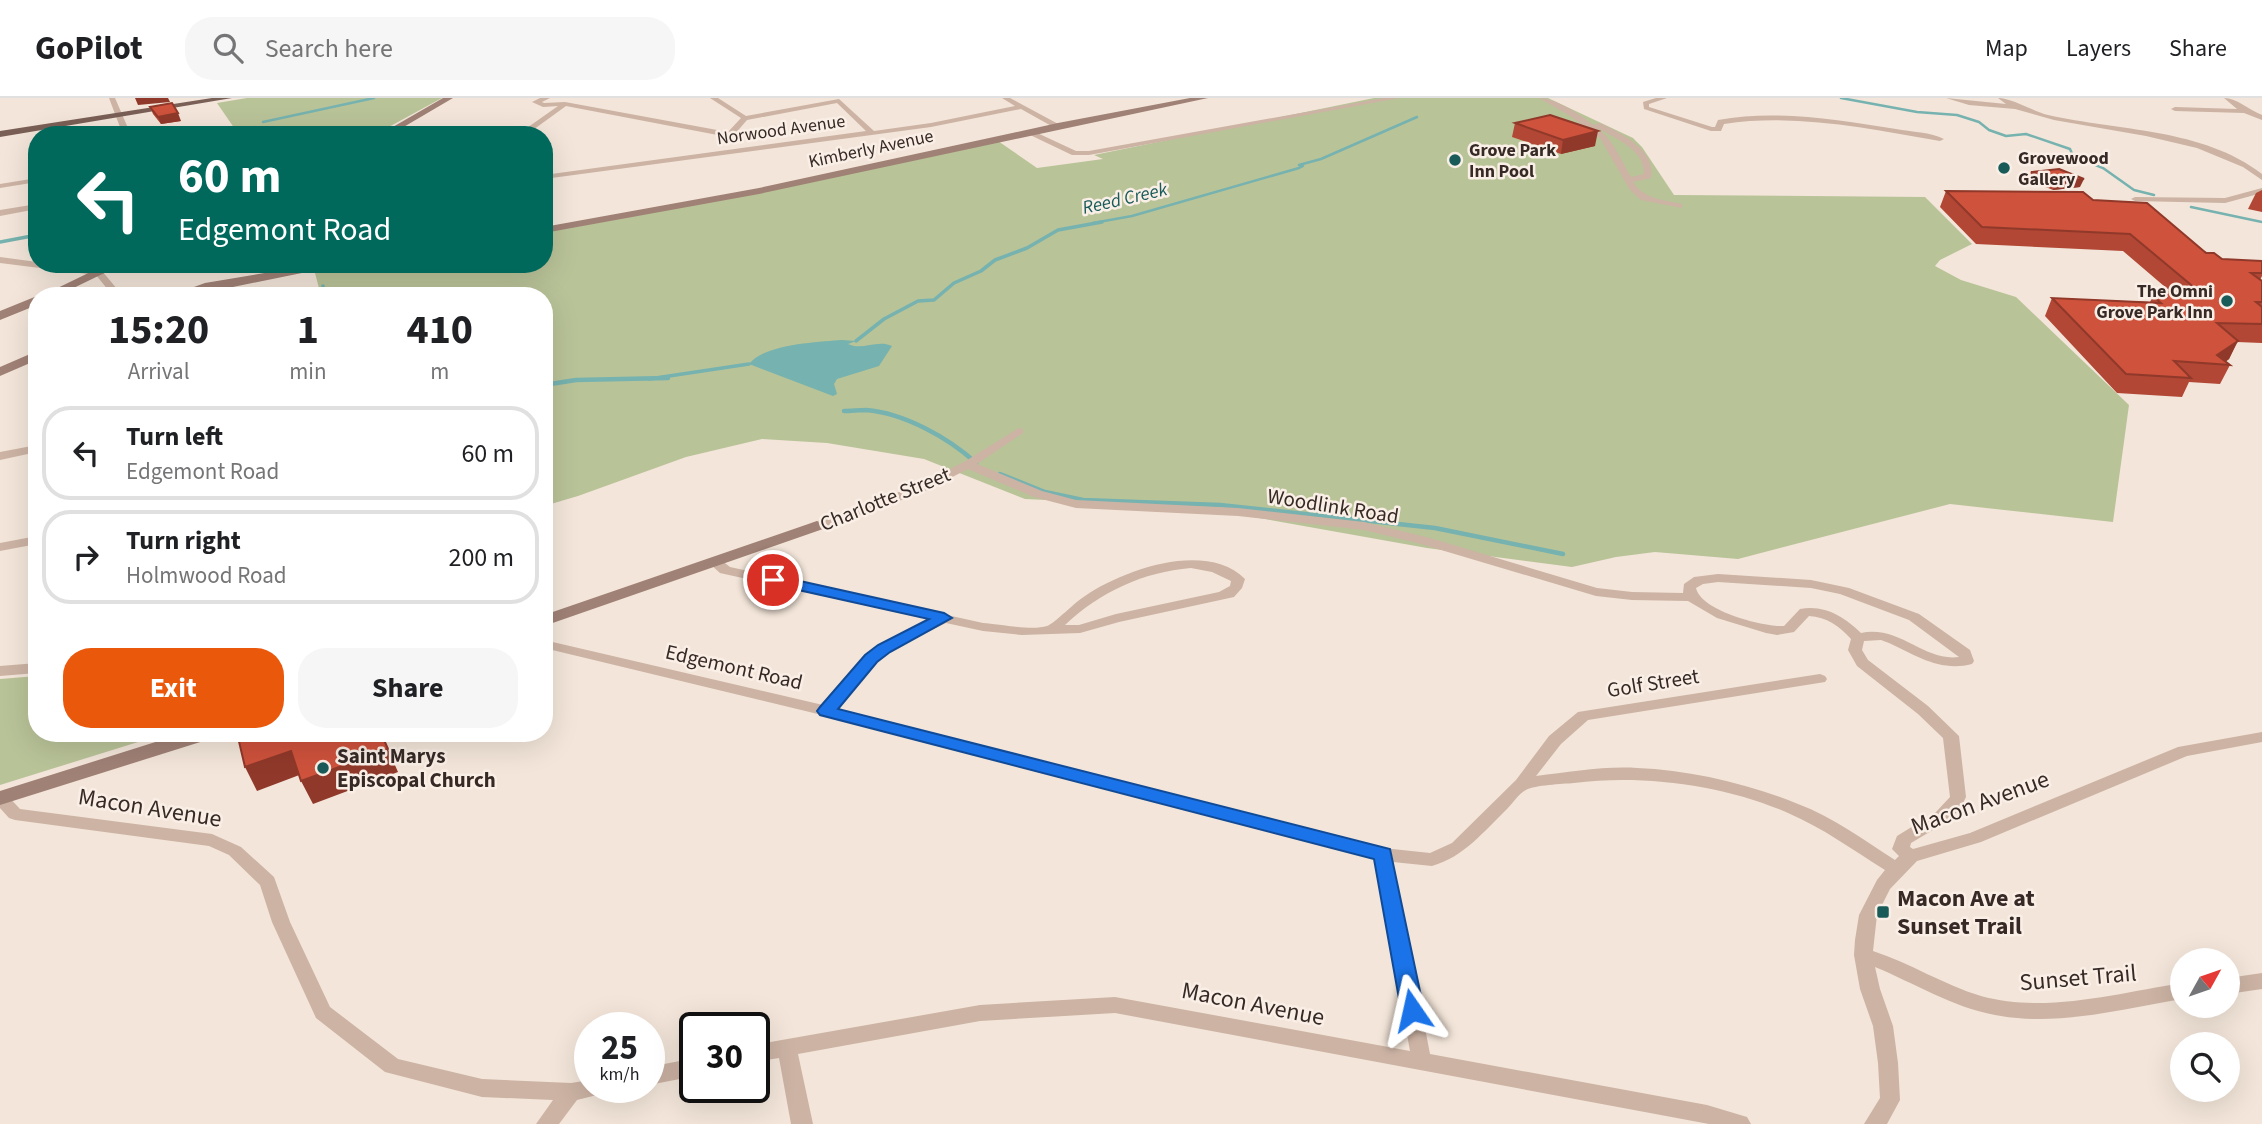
<!DOCTYPE html>
<html lang="en">
<head>
<meta charset="utf-8">
<style>
  body { margin:0; font-family:"Source Sans 3",sans-serif; background:#f6f6f6; color:#202124; height:100vh; display:flex; flex-direction:column; font-size:26px; white-space:nowrap }
  * { box-sizing:border-box; margin:0 }
  p { font-size:23px; color:#757577 }
  .icon { flex:none; width:38px; height:38px; fill:none; stroke:currentColor; stroke-width:2; stroke-linecap:round; stroke-linejoin:round }
  .map { position:relative; flex:1; overflow:hidden }
  .drawer { position:absolute; left:28px; top:189px; width:525px; height:455px; display:flex; flex-direction:column; background:#fff; border-radius:28px; box-shadow:0 7px 28px #0002 }
  .drawer>* { flex:none }
  .guide { position:absolute; left:28px; top:28px; width:525px; height:147px; border-radius:28px; box-shadow:0 7px 28px #0002; background:#00695c; color:#fff; overflow:hidden }
  .needle { width:46px; rotate:50deg }
  .buttons { position:absolute; left:2170px; top:850px; display:grid; gap:14px }
  .buttons a { display:grid; place-items:center; width:70px; height:70px; border-radius:50%; background:#fff; box-shadow:0 7px 28px #0002; font-size:35px }
  .speed { position:absolute; left:574px; top:914px; display:flex; gap:14px; font-size:35px; font-weight:700; text-align:center }
  .speed>* { display:grid; place-content:center; width:91px; height:91px; border-radius:50%; background:#fff; box-shadow:0 7px 28px #0002; line-height:1 }
  .speed small { font-size:18px; font-weight:400 }
  .speed .limit { border:4px solid #111; border-radius:10px; background:#fff; color:#111 }
  .pin { position:absolute; display:grid; place-items:center; width:60px; height:60px; color:#fff; margin:-30px; border:4px solid #fff; border-radius:50%; box-shadow:0 2px 7px #0007 }
  .me { position:absolute; width:77px; margin:-38px; rotate:349deg; stroke-linejoin:round; filter:drop-shadow(0 0 5px #0008) }
  .turn { display:flex; align-items:center; gap:24px; height:147px; padding:0 35px; font-size:32px }
  .turn .icon { width:91px; height:91px; stroke-width:2.5 }
  .turn b { display:block; font-size:49px; line-height:60px }
  .eta { display:flex; justify-content:space-evenly; align-items:center; height:119px; text-align:center }
  .eta b { font-size:42px; font-weight:700; line-height:49px }
  .primary-button { display:flex; gap:14px; margin-top:auto; padding:14px 35px }
  .primary-button a { flex:1; height:80px; border-radius:28px; background:#ea580c; color:#fff; font-size:28px; font-weight:700; line-height:80px; text-align:center }
  .primary-button a+a { background:#f6f6f6; color:#202124 }
  ul { padding:0; list-style:none }
  li { display:flex; align-items:center; gap:21px; height:94px; margin:0 14px 10px; padding:0 21px; border:4px solid #e0e0e0; border-radius:28px }
  li div { flex:1 }
  li b { display:block; font-size:26px }
  li em { font-style:normal }
  header { display:flex; align-items:center; gap:42px; box-sizing:border-box; height:98px; padding:0 35px; background:#fff; border-bottom:2px solid #e0e0e0 }
  header strong { font-size:33px }
  nav { display:flex; gap:38px; margin-inline-start:auto; font-size:24px }
  .search { width:490px; height:63px; background:#f6f6f6; display:flex; align-items:center; gap:18px; box-sizing:border-box; padding:0 24px; border-radius:28px; color:#757577; font-size:26px }
  .map>svg:first-child { display:block }
  .green { fill:#b9c398 }
  .water { fill:#76b2af }
  .lines { fill:none; stroke-linecap:round; stroke-linejoin:round }
  .stream-far2 { stroke:#76b2af; stroke-width:2.5 }
  .stream-far1 { stroke:#76b2af; stroke-width:3.5 }
  .stream { stroke:#76b2af; stroke-width:4.5 }
  .street { fill:#ccb3a4; fill-rule:evenodd }
  .secondary { fill:#a08176; fill-rule:evenodd }
  .primary { fill:#7a5f56; fill-rule:evenodd }
  .wall { fill:#b14734 }
  .shaded-wall { fill:#90392a }
  .building { fill:#ce523c; stroke:#90392a; stroke-width:2 }
  .route { fill:#1a73e8; stroke:#114b97; stroke-width:2 }
  .poi-dot { fill:#195b59; stroke:#faefe6; stroke-width:2.5 }
  .labels { text-anchor:middle; dominant-baseline:central; stroke-width:5; stroke-linejoin:round; paint-order:stroke }
  .far-street-label { font-size:18px; fill:#372a26; stroke:#faefe6 }
  .far-poi-label { font-size:18px; font-weight:bold; fill:#372a26; stroke:#faefe6; text-anchor:start }
  .far-water-label { font-size:19px; font-style:italic; fill:#195b59; stroke:#faefe6 }
  .street-label { font-size:21px; fill:#372a26; stroke:#faefe6 }
  .poi-label { font-size:21px; font-weight:bold; fill:#372a26; stroke:#faefe6; text-anchor:start }
  .near-street-label { font-size:24px; fill:#372a26; stroke:#faefe6 }
  .near-poi-label { font-size:24px; font-weight:bold; fill:#372a26; stroke:#faefe6; text-anchor:start }
</style>
</head>
<body>
<header>
<strong>GoPilot</strong>
<div class="search"><svg class="icon" aria-label="search" viewBox="0 0 24 24"><circle cx="10" cy="10" r="6"/><path d="M15 15l6 6"/></svg>Search here</div>
<nav><a>Map</a><a>Layers</a><a>Share</a></nav>
</header>
<div class="map">
<svg width="2262" height="1026" viewBox="0 0 2262 1026">
  <rect width="100%" height="100%" fill="#f3e5d9"/>
  <path class="green" d="M247 0H442L374 37H239L217 5Z
    M1374 0H1548L1633 40 1642 49 1674 97 1925 99 1972 146 1940 162 1935 168 1961 182 2016 199 2129 307 2113 424 1950 406 1738 461 1655 454 1616 459 1572 469 1427 450 1197 409 1025 401 924 361 827 345 762 341 686 359 578 398 544 408V198H321L315 175 358 166H544V134L998 43 1037 70 1103 61 1094 57Z
    M37 578V635H167L0 687V581Z"/>
  <path class="water" d="M842 242 856 243 848 246C862 253 877 241 892 248L879 268 837 281 834 286 837 296 833 298 749 266C764 246 818 244 842 242Z"/>
  <g class="lines">
    <path class="stream-far2" d="M1841 0 1917 14 1957 17 1979 24 1989 32 2006 38 2026 36 2070 51 2073 58 2103 70 2134 92 2154 97
      M263 24 374 0
      M251 37 255 29
      M2191 109 2262 124
      M1093 125 1132 118 1299 70 1303 68 1299 67 1321 61 1417 19"/>
    <path class="stream-far1" d="M0 144 37 137
      M323 188 324 198
      M856 243 884 221 918 203 934 202 954 185 981 173 995 162 1027 150 1058 132 1102 124
      M649 281 749 266"/>
    <path class="stream" d="M544 287 576 282 668 280
      M844 313C851 313 859 312 866 312 904 315 949 340 976 365
      M1000 376 1045 394 1083 402 1220 407 1435 430 1563 456"/>
    <path class="street" d="M109 0H115L131 37H123Z
      M540 0H550L542 4 544 5 565 4 728 34 741 20 710 0H718L746 18 839 1 874 33 931 25 1015 8 1002 0H1010L1062 28 1055 30 1021 11 931 29 544 81V77L866 33 837 5 747 22 734 37 739 43 735 45 728 39 566 8 526 37H517L558 8 543 9 532 4Z
      M1384 0H1399L1089 57H1072L1026 35 1033 33 1076 53H1089Z
      M1539 0C1558 0 1591 23 1605 37 1616 48 1623 66 1631 79L1644 76C1644 49 1612 40 1593 27L1600 25C1620 35 1657 52 1651 80L1633 84C1644 101 1663 102 1682 106V110L1641 102 1630 92 1600 40 1570 18Z
      M1656 0H1667L1649 6V9L1712 29H1715L1718 22C1777 11 1838 22 1896 31 1911 34 1931 34 1944 41L1940 43C1869 31 1796 15 1724 26L1721 33H1711L1644 11 1643 4Z
      M1946 0 2006 6 1998 0C2012 0 2032 13 2048 17 2118 33 2203 30 2262 76V82L2243 69 2197 50 2146 38 2054 22 2015 11 1969 7Z
      M2224 0C2237 0 2249 12 2262 17V22L2244 15 2175 13 2171 11 2175 9 2237 11Z
      M37 80V84L0 90V86Z
      M2262 90V95L2225 105 2135 103 2131 101 2135 99 2225 100Z
      M37 106V111L0 118V112Z
      M0 159 37 164V166L102 173 123 198H113L96 177 0 165Z
      M1019 330 1023 331V335L977 366 1042 393 1076 402 1238 410 1364 424 1430 440 1597 490 1632 494 1683 495 1684 486 1694 479 1718 476 1811 482 1849 490 1919 516 1970 552 1974 563 1972 566C1940 574 1917 558 1889 545L1881 542 1864 543 1862 552 1868 562 1928 608 1959 638 1966 699 1960 711 1948 723 1911 745 1910 749 1913 751 1970 735 2178 649 2262 634V644L2187 658 1981 744 1917 763 1890 791 1877 817 1873 853C1910 865 1944 887 1981 898 2045 916 2118 895 2182 885V901C2122 911 2056 929 1995 917 1952 909 1914 885 1875 869L1880 891 1893 928 1898 965 1900 1002 1887 1026H1864L1880 1000 1878 965 1873 928 1860 891 1854 857 1855 842 1859 817 1877 782 1885 772C1853 752 1823 730 1788 715 1725 687 1642 676 1574 685 1562 686 1535 687 1526 692 1519 695 1513 705 1507 711 1484 733 1464 759 1432 768L1393 764 1430 956 1707 1007 1747 1019 1751 1026H1709L1115 915 980 923 798 956 813 1026H791L779 960 754 964V947L980 907 1115 899 1410 953 1375 760 826 618 544 550V542L823 607 866 557 879 547 931 522 720 475 709 465 711 462H721L730 469 983 525C1000 526 1032 533 1047 528 1054 526 1076 503 1085 498 1123 472 1206 442 1245 481L1242 490 1234 499 1119 524 1080 535 1022 537 983 533 946 525 889 553 876 563 836 611 1383 750 1430 755 1452 745 1516 682 1549 638 1578 614 1820 576 1825 578 1827 581 1825 584 1588 622 1561 646 1536 678C1570 674 1604 668 1637 670 1690 672 1749 686 1798 706 1833 719 1864 742 1895 762L1899 758 1892 751 1897 738 1936 714 1950 699 1943 640 1918 616 1857 568 1848 552 1851 541C1839 528 1827 519 1809 518L1794 534 1777 537 1766 535 1717 520 1688 503 1632 502 1596 498 1421 446 1364 432 1238 418 1076 410 1034 399 968 371 921 395 822 431 817 432 811 428 812 425 913 389 964 364ZM1191 470 1212 474 1231 483 1230 488 1219 494 1116 516 1079 527H1065C1100 494 1143 474 1191 470ZM1718 484 1811 490 1840 496 1909 522 1959 559C1924 564 1900 527 1861 535 1845 519 1824 506 1800 511L1784 528C1763 529 1701 513 1696 490L1703 486Z
      M37 347V354L0 362V354Z
      M37 438V446L0 453V445Z
      M37 565V575L0 578V568Z
      M0 694 6 696 20 711 212 736 241 749 274 779 290 824 330 909 398 961 482 981 571 985 590 982V989H608L605 995 577 1002 559 1026H536L553 1002 482 999 385 974 316 920 272 824 260 787 229 757 209 748 15 722 9 720 0 710Z
      M2262 875V891L2228 896V880Z
      M695 960V978L649 987V969Z"/>
    <path class="secondary" d="M443 0H453L390 37H379Z
      M1190 0H1208L759 96 544 135V129L759 90 1058 25Z
      M107 166H123L57 198H41Z
      M318 166H346L189 198H169L205 185Z
      M37 198V207L0 222V213Z
      M37 253V262L0 278V269Z
      M817 423 825 428 823 431 544 528V517Z
      M184 635H216L213 640 0 707V693Z"/>
    <path class="primary" d="M212 0H232L0 39V33Z"/>
  </g>
  <path class="wall" d="M150 9 181 23 161 26 153 16Z
    M1515 25 1595 48 1561 56 1512 39Z
    M2031 74 2080 89 2053 92 2028 82Z
    M2262 92V114L2248 111 2256 95Z
    M1946 93 2093 102 2222 161 2262 163V178L2260 182 2262 183V245L2237 244 2229 261 2225 264 2230 267 2220 286 2189 284 2182 299 2117 295 2045 218 2052 200 2150 204 2153 198H2158L2160 193 2171 194 2123 153 1976 146 1940 109Z"/>
  <path class="shaded-wall" d="M135 0H168L170 4 138 7Z
    M178 15 181 23 161 26 158 19Z
    M1598 33 1595 48 1561 56 1563 42Z
    M2084 81 2080 89 2053 92 2056 84Z
    M2238 243 2229 261 2221 267 2217 257Z
    M388 651 398 674 313 706 301 683Z
    M291 653 302 676 257 693 245 669Z"/>
  <path class="building" d="M172 5 178 15 158 19 150 9Z
    M1550 17 1598 33 1563 42 1515 25Z
    M2059 71 2084 81 2056 84 2031 74Z
    M1946 93 2083 94 2093 102 2147 105 2206 155H2214L2222 161 2262 163V175H2251L2262 183V204H2256L2262 209V226L2217 225 2238 243 2217 257 2230 267 2174 263 2191 280 2126 276 2052 200 2161 205 2153 198 2166 199 2160 193 2202 196 2130 136 1982 129Z
    M237 635H311V637L315 635H381L388 651 301 683 291 653 245 669Z"/>
  <path class="route" d="M773 477 944 515 952 520 890 554 877 564 838 611 1390 751 1424 912 1420 919 1412 921 1405 919 1401 912 1374 761 820 617 817 613 820 609 865 557 878 547 929 521 767 485 765 482Z"/>
  <g class="poi-dot">
    <circle cx="1455" cy="62" r="7"/>
    <circle cx="2004" cy="70" r="7"/>
    <circle cx="2227" cy="203" r="7"/>
    <circle cx="323" cy="670" r="7"/>
    <rect x="1876" y="807" width="14" height="14" rx="3.5"/>
  </g>
  <g class="labels">
    <g class="far-street-label">
      <text transform="translate(781 32) rotate(-8)">Norwood Avenue</text>
      <text transform="translate(871 51) rotate(-12)">Kimberly Avenue</text>
    </g>
    <g class="far-poi-label">
      <text x="1469" y="52">Grove Park<tspan x="1469" dy="21">Inn Pool</tspan></text>
      <text x="2018" y="60">Grovewood<tspan x="2018" dy="21">Gallery</tspan></text>
      <text x="2213" y="193" text-anchor="end">The Omni<tspan x="2213" dy="21">Grove Park Inn</tspan></text>
    </g>
    <g class="far-water-label">
      <text transform="translate(1125 101) rotate(-13)">Reed Creek</text>
    </g>
    <g class="street-label">
      <text transform="translate(885 401) rotate(-22)">Charlotte Street</text>
      <text transform="translate(1333 408) rotate(9)">Woodlink Road</text>
      <text transform="translate(734 569) rotate(13)">Edgemont Road</text>
      <text transform="translate(1653 585) rotate(-9)">Golf Street</text>
    </g>
    <g class="poi-label">
      <text x="337" y="658">Saint Marys<tspan x="337" dy="24">Episcopal Church</tspan></text>
    </g>
    <g class="near-street-label">
      <text transform="translate(1980 705) rotate(-20)">Macon Avenue</text>
      <text transform="translate(150 710) rotate(9)">Macon Avenue</text>
      <text transform="translate(2078 880) rotate(-5)">Sunset Trail</text>
      <text transform="translate(1253 906) rotate(11)">Macon Avenue</text>
    </g>
    <g class="near-poi-label">
      <text x="1897" y="800">Macon Ave at<tspan x="1897" dy="28">Sunset Trail</tspan></text>
    </g>
  </g>
</svg>
<div class="buttons">
<a><svg class="needle" viewBox="-14 -14 28 28"><path d="M0-13l5 13h-10z" fill="#e53935"/><path d="M0 13l5-13h-10z" fill="#757577"/></svg></a>
<a><svg class="icon" aria-label="search" viewBox="0 0 24 24"><circle cx="10" cy="10" r="6"/><path d="M15 15l6 6"/></svg></a>
</div>
<div class="speed"><div>25<small>km/h</small></div><div class="limit">30</div></div>
<div class="pin" style="left:773px;top:482px;background:#d93025"><svg class="icon" aria-label="arrive" viewBox="0 0 24 24"><path d="M6 21V4h12l-3 4 3 4H6"/></svg></div>
<svg class="me" style="left:1412px;top:912px" viewBox="-20 -20 40 40"><path d="M0-17L14 15 0 8-14 15z" fill="#1a73e8" stroke="#fff" stroke-width="4"/></svg>
<div class="guide">
<div class="turn"><svg class="icon" aria-label="left" viewBox="0 0 24 24"><path d="M17 20v-9H6M10 6l-5 5 5 5"/></svg><div><b>60 m</b>Edgemont Road</div></div>
</div>
<section class="drawer">
<div class="eta">
<div><b>15:20</b><p>Arrival</p></div>
<div><b>1</b><p>min</p></div>
<div><b>410</b><p>m</p></div>
</div>
<ul>
<li><svg class="icon" aria-label="left" viewBox="0 0 24 24"><path d="M17 20v-9H6M10 6l-5 5 5 5"/></svg><div><b>Turn left</b><p>Edgemont Road</p></div><em>60 m</em></li>
<li><svg class="icon" aria-label="right" viewBox="0 0 24 24"><path d="M7 20v-9h11M14 6l5 5-5 5"/></svg><div><b>Turn right</b><p>Holmwood Road</p></div><em>200 m</em></li>
</ul>
<div class="primary-button"><a>Exit</a><a>Share</a></div>
</section>
</div>
</body>
</html>
